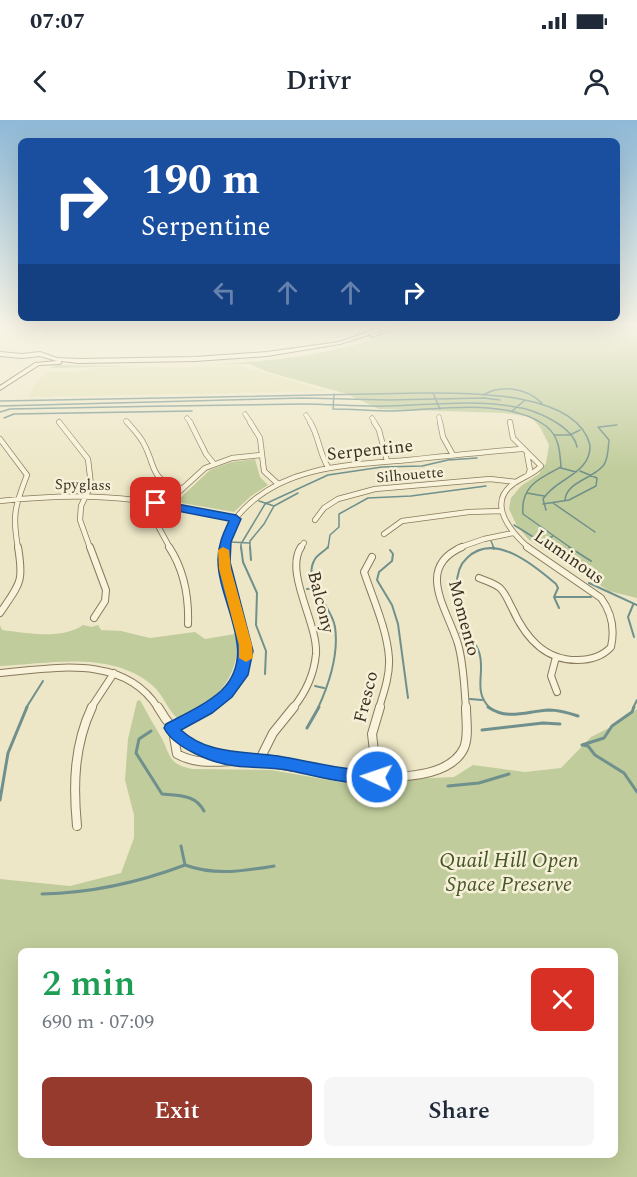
<!DOCTYPE html>
<html lang="en">
<head>
<meta charset="utf-8">
<style>
  body { margin:0; font-family:Spectral,serif; background:#f6f6f7; color:#1f2937; height:100vh; display:flex; flex-direction:column; font-size:22px; white-space:nowrap }
  * { box-sizing:border-box; margin:0 }
  p { font-size:20px; color:#747a83 }
  .icon { flex:none; width:33px; height:33px; fill:none; stroke:currentColor; stroke-width:2; stroke-linecap:round; stroke-linejoin:round }
  .map { position:relative; flex:1; overflow:hidden }
  .details { position:absolute; left:18px; top:828px; width:600px; height:210px; display:flex; flex-direction:column; background:#fff; border-radius:9px; box-shadow:0 6px 24px #0002 }
  .details>* { flex:none }
  .top-card { position:absolute; left:18px; top:18px; width:602px; height:183px; border-radius:9px; box-shadow:0 6px 24px #0002; background:#1a4fa0; color:#fff; overflow:hidden }
  .pin { position:absolute; display:grid; place-items:center; width:51px; height:51px; color:#fff; margin:-26px; border-radius:12px; box-shadow:0 3px 9px #0006 }
  .me { position:absolute; width:66px; margin:-33px; rotate:273deg; stroke-linejoin:round; filter:drop-shadow(0 0 4px #0008) }
  .turn { display:flex; align-items:center; gap:21px; height:126px; padding:0 24px; font-size:27px }
  .turn .icon { width:78px; height:78px; stroke-width:2.5 }
  .turn b { display:block; font-size:42px; line-height:51px }
  .lanes { display:flex; align-items:center; height:57px; padding:0 24px; background:#0003; justify-content:center; gap:30px; direction:ltr }
  .lanes .off { opacity:.35 }
  .round { display:grid; place-items:center; flex:none; width:63px; height:63px; border-radius:9px; background:#f6f6f7 }
  .overview { display:flex; align-items:center; justify-content:space-between; height:102px; padding:0 24px }
  h1 { font-size:36px; font-weight:600; line-height:45px; color:#1e9e55 }
  .action { display:flex; gap:12px; margin-top:auto; padding:12px 24px }
  .action a { flex:1; height:69px; border-radius:9px; background:#963a2e; color:#fff; font-size:24px; font-weight:600; line-height:69px; text-align:center }
  .action a+a { background:#f6f6f7; color:#1f2937 }
  .status { display:flex; justify-content:space-between; align-items:center; height:42px; padding:0 30px; background:#fff; direction:ltr }
  .status svg { height:16px; fill:currentColor }
  header { display:flex; justify-content:space-between; align-items:center; height:78px; padding:0 24px; background:#fff; font-size:27px; font-weight:600 }
  .map>svg:first-child { display:block }
  .farmland { fill:#e3e1b5 }
  .green { fill:#c0cc9b; fill-rule:evenodd }
  .lines { fill:none; stroke-linecap:round; stroke-linejoin:round }
  .stream-far2 { stroke:#6f908c; stroke-width:1.5 }
  .stream-far1 { stroke:#6f908c; stroke-width:2 }
  .stream { stroke:#6f908c; stroke-width:3 }
  .minor-far3-casing { stroke:#89795d; stroke-width:5 }
  .minor-far2-casing { stroke:#89795d; stroke-width:6 }
  .minor-far1-casing { stroke:#89795d; stroke-width:8 }
  .minor-casing { stroke:#89795d; stroke-width:10 }
  .secondary-casing { stroke:#6b5a40; stroke-width:2 }
  .minor-far3 { stroke:#f8f3da; stroke-width:4 }
  .minor-far2 { stroke:#f8f3da; stroke-width:4.5 }
  .minor-far1 { stroke:#f8f3da; stroke-width:6 }
  .minor { stroke:#f8f3da; stroke-width:8 }
  .secondary { fill:#f8f3da; fill-rule:evenodd }
  .route { fill:#1a73e8; stroke:#114b97; stroke-width:1.5 }
  .slow { fill:#f59e0b }
  .labels { text-anchor:middle; dominant-baseline:central; stroke-width:5; stroke-linejoin:round; paint-order:stroke }
  .far-street-label { font-size:15px; fill:#3a2f20; stroke:#f5f0d7 }
  .street-label { font-size:18px; fill:#3a2f20; stroke:#f5f0d7 }
  .near-park-label { font-size:21px; font-style:italic; fill:#445527; stroke:#f5f0d7 }
</style>
</head>
<body>
<div class="status"><b>07:07</b><svg viewBox="0 0 49 12"><path d="M0 12V9h3v3zM5 12V6h3v6zM10 12V3h3v9zM15 12V0h3v12zM26 1h20v11H26zM47 4h2v5h-2z"/></svg></div>
<header><svg class="icon" aria-label="back" viewBox="0 0 24 24"><path d="M15 5l-7 7 7 7"/></svg>Drivr<svg class="icon" aria-label="person" viewBox="0 0 24 24"><circle cx="12" cy="8" r="4"/><path d="M4 21q1-7 8-7t8 7"/></svg></header>
<div class="map">
<svg width="637" height="1057" viewBox="0 0 637 1057">
  <rect width="100%" height="100%" fill="#ede7c7"/>
  <path class="farmland" d="M241 246 326 271 28 277 33 267 46 252H77L92 248Z"/>
  <path class="green" d="M404 205H637V478L609 471 528 419 516 404 509 389 511 378 521 366 539 354 546 343 549 325 540 307 531 297 504 293 379 289 347 274 268 252 250 244 49 248 58 245C169 247 303 251 407 207Z
    M255 339 260 357 268 365 251 376 234 392 176 382 210 350 231 342Z
    M0 505 2 510C26 513 62 520 83 505L92 507 98 505 101 510 121 511 150 518 195 512 205 519 235 514C244 552 215 587 177 598 167 589 163 574 152 565 110 530 50 544 0 546Z
    M140 580C147 593 154 605 161 617 171 635 167 644 192 649L271 650 346 663 387 664V660L454 657 473 645 525 652 561 648 591 617 617 604 637 589V1057H0V759L70 766 121 753 134 718V695L125 660 128 619 137 581ZM21 831H615V1035H21Z"/>
  <g class="lines">
    <path class="stream-far2" d="M433 273 440 289
      M334 274 333 289C353 289 373 291 393 291 437 290 508 277 546 306 559 316 560 331 561 347 540 358 520 366 523 394L571 428
      M483 275C502 264 526 268 542 283L540 284
      M0 281 421 273C465 273 576 270 590 325 591 354 556 358 543 379L546 390
      M0 286 303 278 388 280 484 278 500 280
      M512 291 524 281
      M0 292 10 289C107 287 205 285 302 284 331 284 360 287 388 286 431 285 474 279 516 287 536 290 573 306 577 327
      M4 298 14 294 192 291
      M599 307 617 305
      M555 315H570L580 310
      M561 348 576 352
      M527 373 544 376
      M259 381 274 386
      M565 381C565 363 591 359 602 347 608 341 608 329 609 320L598 307
      M553 383 595 412
      M543 384 569 380 596 366 597 358 580 351
      M514 405 551 428
      M491 421 494 428
      M231 422 249 423
      M542 422 553 416
      M241 428V424L265 384 328 355 382 347 422 346 448 340 477 338
      M250 428V421L264 404 274 386 298 373
      M328 428 330 415 339 407V394L368 378 411 376 486 366"/>
    <path class="stream-far1" d="M241 427 243 442 257 473 256 505 266 531 265 554
      M250 427 251 440
      M493 427 494 429
      M549 427 581 447
      M569 427 591 441
      M390 430 393 434 392 441 379 452 377 460 392 485 398 504 408 578
      M589 463 637 485
      M307 469 316 468
      M554 477H591
      M633 485 628 497 634 517
      M460 513H469
      M315 566 324 568
      M470 579 482 580
      M26 588 43 561
      M318 588C329 564 339 534 335 507 332 486 301 462 315 439 318 434 325 431 328 427
      M490 588C472 571 486 552 479 532 477 526 473 521 470 516 464 502 458 486 457 472 456 459 458 446 467 438 494 411 535 446 556 464L558 468 554 477 559 488
      M633 588 637 580"/>
    <path class="stream" d="M488 587C508 601 527 591 549 590 559 590 569 593 578 596
      M634 587 632 592 612 606 604 618 582 625 588 626 595 635 624 653 637 672
      M307 608 319 587
      M482 610 543 603 560 604
      M151 611 139 619 136 633 162 674C179 676 195 674 204 691
      M448 666 479 663 509 654
      M0 680 8 633 27 587
      M181 726 185 745C215 756 244 751 274 746
      M42 774C90 773 140 762 185 745"/>
    <defs>
      <path id="minor-far3" d="M245 294 251 303
        M306 295 311 303
        M439 297 440 303
        M187 298 191 303
        M372 298 375 303
        M126 301 128 303"/>
      <path id="minor-far2" d="M59 302 88 339 91 365 81 386 80 400 90 428
        M127 302C133 309 140 316 144 324 157 349 149 359 181 368
        M190 302 206 334 214 344
        M250 302 260 318 264 351 278 364
        M310 302C319 316 319 333 328 347
        M374 302 379 310 387 341
        M440 302 443 317 453 335
        M510 302 513 318 541 346C533 355 522 357 513 364 486 384 512 413 529 428
        M0 319 27 355C15 386 12 395 18 428
        M527 334 530 350 528 355
        M0 381C45 376 90 374 135 380 169 384 202 393 236 399
        M315 400 324 388 338 379 375 369 490 359 516 362
        M384 414 402 401 469 392 501 391
        M170 428 158 406V391L205 348 232 338 261 335
        M224 428C225 413 234 399 245 388 288 345 351 345 408 340 446 336 484 332 522 329
        M300 428 304 423
        M458 428 484 419 513 413"/>
      <path id="minor-far1" d="M90 427 106 470 105 481 94 498
        M169 427C184 450 189 476 188 504
        M462 427C414 448 448 490 458 524 464 545 464 567 466 588
        M372 437 364 452C373 479 387 509 389 538 390 555 384 572 379 588
        M479 458C486 461 494 463 500 468 506 474 508 481 512 488 525 517 544 540 577 540 591 540 602 537 611 527 615 509 612 493 601 478L527 427
        M0 493C20 463 24 463 18 427
        M556 537 551 556 557 572
        M0 553C55 548 124 534 158 588
        M91 588 114 553
        M209 588C285 532 216 494 224 427
        M293 588C306 572 314 555 316 534 318 503 284 453 301 427"/>
      <path id="minor" d="M158 587C178 621 191 627 229 639
        M171 608 211 587
        M173 611 177 634C203 649 234 637 263 642 307 648 440 679 464 628 469 616 466 600 466 587
        M259 641 273 613 294 587
        M377 657 372 614 380 587
        M77 706C73 665 74 625 92 587"/>
      <path id="secondary" d="M373 205H377L379 208 378 212 340 224 267 236 195 241 79 243 61 241V243L59 244 39 245 0 270V266L35 243 57 241 40 236 22 238 0 236V232L22 234 40 232 57 238 79 239 195 237 267 232 339 222 374 210 375 208Z
        M383 205H388L393 210 371 217V215L388 210Z"/>
    </defs>
    <use href="#minor-far3" class="minor-far3-casing"/>
    <use href="#minor-far2" class="minor-far2-casing"/>
    <use href="#minor-far1" class="minor-far1-casing"/>
    <use href="#minor" class="minor-casing"/>
    <use href="#secondary" class="secondary-casing"/>
    <use href="#minor-far3" class="minor-far3"/>
    <use href="#minor-far2" class="minor-far2"/>
    <use href="#minor-far1" class="minor-far1"/>
    <use href="#minor" class="minor"/>
    <use href="#secondary" class="secondary"/>
  </g>
  <linearGradient id="sky" x2="0" y2="1"><stop stop-color="#8eb9d7"/><stop offset="0.58" stop-color="#f7f4e6"/><stop offset="1" stop-color="#f7f4e6" stop-opacity="0"/></linearGradient>
  <rect width="637" height="353" fill="url(#sky)"/>
  <path class="route" d="M156 380 236 395 241 399 231 422 230 442 253 531 248 555 232 577 212 593 181 610C208 635 244 631 278 636 302 640 326 646 351 649 362 651 373 649 383 652L385 657 383 661C358 669 313 655 287 650 270 647 253 648 236 646 214 644 174 628 164 608L166 604C185 594 205 585 221 571 260 533 218 483 218 440 218 425 223 414 229 401L152 386 150 383Z"/>
  <path class="slow" d="M223 427 229 430 231 449 252 525 253 538 246 542 239 538V525L219 449 218 430Z"/>
  <g class="labels">
    <g class="far-street-label">
      <text transform="translate(410 355) rotate(-5)">Silhouette</text>
      <text transform="translate(83 365) rotate(1)">Spyglass</text>
    </g>
    <g class="street-label">
      <text transform="translate(370 330) rotate(-6)">Serpentine</text>
      <text transform="translate(569 437) rotate(35)">Luminous</text>
      <text transform="translate(321 482) rotate(76)">Balcony</text>
      <text transform="translate(464 498) rotate(75)">Momento</text>
      <text transform="translate(366 577) rotate(-76)">Fresco</text>
    </g>
    <g class="near-park-label">
      <text x="509" y="741">Quail Hill Open<tspan x="509" dy="24">Space Preserve</tspan></text>
    </g>
  </g>
</svg>
<div class="pin" style="left:156px;top:383px;background:#d93025"><svg class="icon" aria-label="arrive" viewBox="0 0 24 24"><path d="M6 21V4h12l-3 4 3 4H6"/></svg></div>
<svg class="me" style="left:377px;top:657px" viewBox="-20 -20 40 40"><circle r="17" fill="#1a73e8" stroke="#fff" stroke-width="3"/><path d="M0-11L8 9 0 5-8 9z" fill="#fff"/></svg>
<div class="top-card">
<div class="turn"><svg class="icon" aria-label="right" viewBox="0 0 24 24"><path d="M7 20v-9h11M14 6l5 5-5 5"/></svg><div><b>190 m</b>Serpentine</div></div>
<div class="lanes"><svg class="icon off" aria-label="left" viewBox="0 0 24 24"><path d="M17 20v-9H6M10 6l-5 5 5 5"/></svg><svg class="icon off" aria-label="ahead" viewBox="0 0 24 24"><path d="M12 20V5M6 11l6-6 6 6"/></svg><svg class="icon off" aria-label="ahead" viewBox="0 0 24 24"><path d="M12 20V5M6 11l6-6 6 6"/></svg><svg class="icon" aria-label="right" viewBox="0 0 24 24"><path d="M7 20v-9h11M14 6l5 5-5 5"/></svg></div>
</div>
<section class="details">
<div class="overview"><div><h1>2 min</h1><p>690 m · 07:09</p></div><a class="round" style="background:#d93025;color:#fff"><svg class="icon" aria-label="close" viewBox="0 0 24 24"><path d="M6 6l12 12M18 6L6 18"/></svg></a></div>
<div class="action"><a>Exit</a><a>Share</a></div>
</section>
</div>
</body>
</html>
